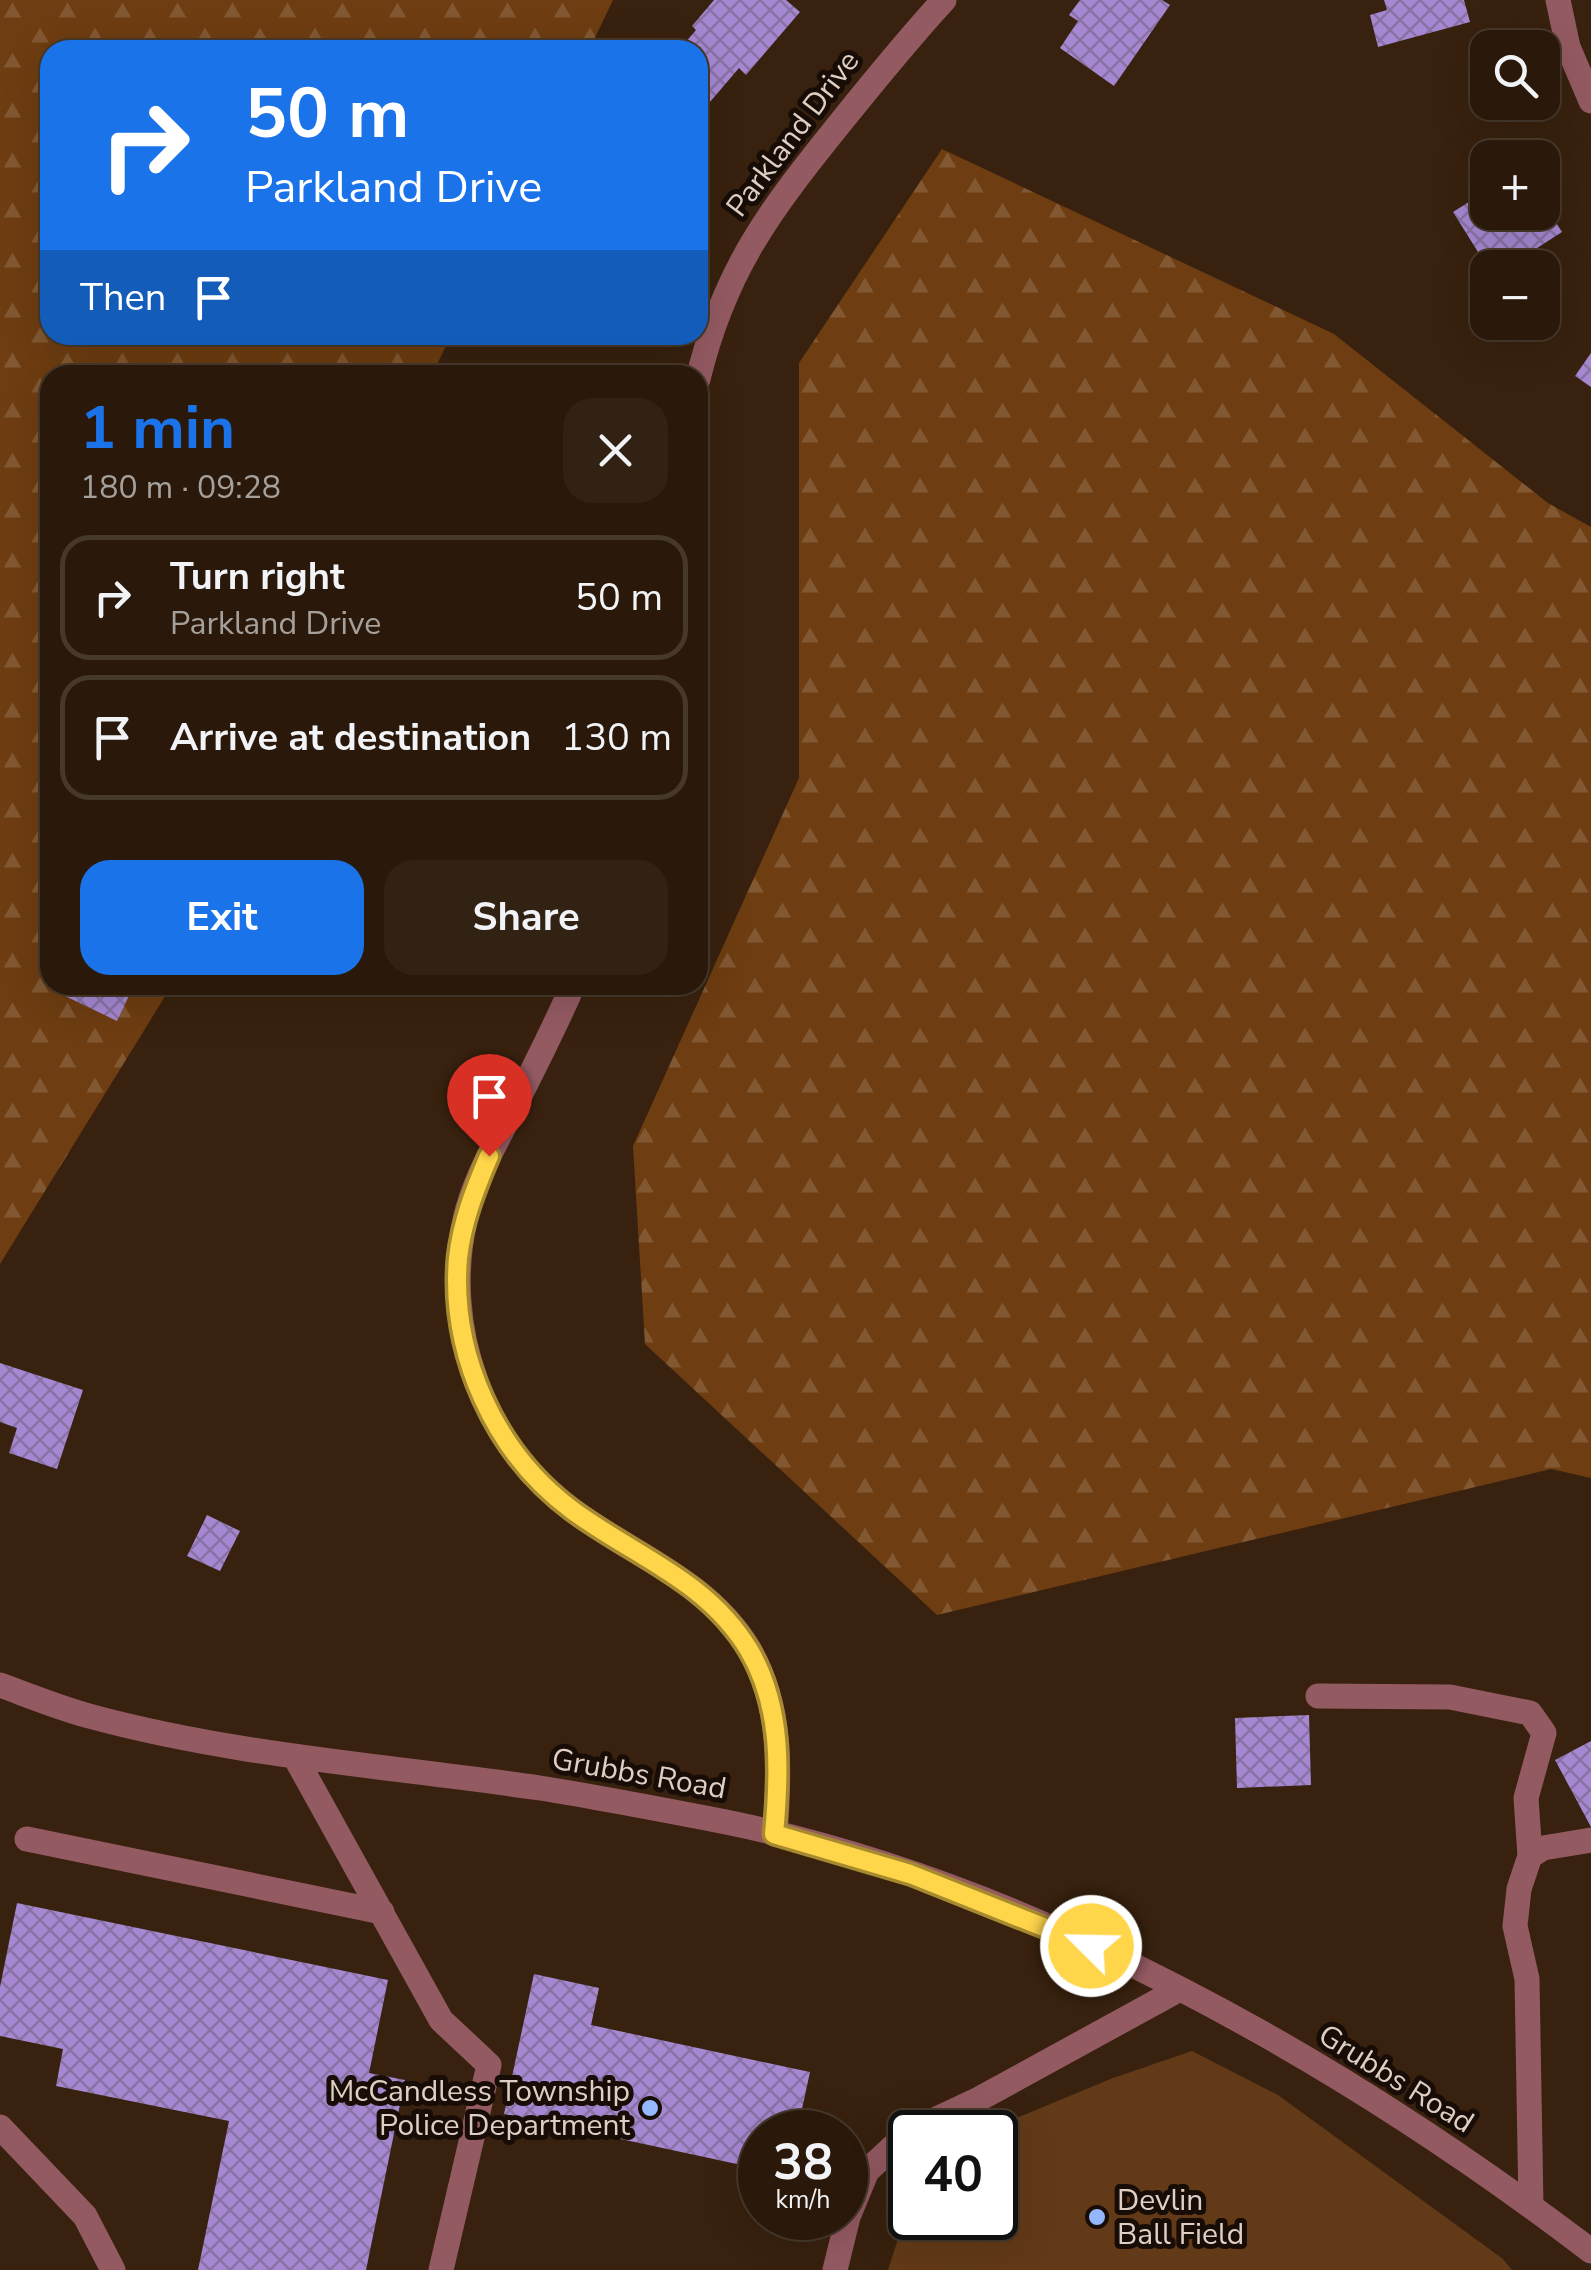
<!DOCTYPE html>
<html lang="en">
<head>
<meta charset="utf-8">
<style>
  body { margin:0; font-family:"Nunito Sans",sans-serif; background:#322213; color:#f1f3f6; height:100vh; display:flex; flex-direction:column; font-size:38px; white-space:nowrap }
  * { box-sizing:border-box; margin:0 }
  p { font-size:32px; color:#a5a09c }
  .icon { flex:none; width:55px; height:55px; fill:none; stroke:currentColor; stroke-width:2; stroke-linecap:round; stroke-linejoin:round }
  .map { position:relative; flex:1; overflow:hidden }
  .details { position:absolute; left:40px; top:365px; width:668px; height:630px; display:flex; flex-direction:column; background:#2a190a; border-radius:30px; box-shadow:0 10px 40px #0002,0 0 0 2px #46382b }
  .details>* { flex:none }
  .banner { position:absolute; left:40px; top:40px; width:668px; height:305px; border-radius:30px; box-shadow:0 10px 40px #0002,0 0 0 2px #46382b; background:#1a73e8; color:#fff; overflow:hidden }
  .tools { position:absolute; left:1470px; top:30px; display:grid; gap:20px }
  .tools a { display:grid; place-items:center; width:90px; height:90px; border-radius:20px; background:#2a190a; box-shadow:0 10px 40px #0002,0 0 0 2px #46382b; font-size:50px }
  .speed { position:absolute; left:738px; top:2110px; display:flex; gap:20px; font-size:50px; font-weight:700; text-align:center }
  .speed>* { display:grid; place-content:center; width:130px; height:130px; border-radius:50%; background:#2a190a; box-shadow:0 10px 40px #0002,0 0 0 2px #46382b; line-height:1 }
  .speed small { font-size:25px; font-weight:400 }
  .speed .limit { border:5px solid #111; border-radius:15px; background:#fff; color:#111 }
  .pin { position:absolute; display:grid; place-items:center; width:85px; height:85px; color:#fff; margin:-102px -42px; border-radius:50% 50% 50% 0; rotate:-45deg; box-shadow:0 0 10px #0007 }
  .pin .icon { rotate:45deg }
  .me { position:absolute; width:110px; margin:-55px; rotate:293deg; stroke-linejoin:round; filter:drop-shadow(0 0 8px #0008) }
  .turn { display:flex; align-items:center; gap:35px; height:210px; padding:0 40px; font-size:45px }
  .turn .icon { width:130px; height:130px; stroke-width:2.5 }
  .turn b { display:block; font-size:70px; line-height:85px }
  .then { display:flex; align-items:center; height:95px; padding:0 40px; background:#0003; gap:20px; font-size:38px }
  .round { display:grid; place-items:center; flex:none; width:105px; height:105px; border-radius:30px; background:#322213 }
  .overview { display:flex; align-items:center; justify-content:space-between; height:170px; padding:0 40px }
  h1 { font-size:60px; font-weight:700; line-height:75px; color:#1a73e8 }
  .button { display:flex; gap:20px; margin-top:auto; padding:20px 40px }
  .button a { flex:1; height:115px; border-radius:30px; background:#1a73e8; color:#fff; font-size:40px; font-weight:700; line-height:115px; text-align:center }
  .button a+a { background:#322213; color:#f1f3f6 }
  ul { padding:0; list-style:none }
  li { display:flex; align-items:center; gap:30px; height:125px; margin:0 20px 15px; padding:0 20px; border:5px solid #46382b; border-radius:30px }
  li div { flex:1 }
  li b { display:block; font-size:38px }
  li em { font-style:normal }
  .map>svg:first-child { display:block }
  .forest { fill:url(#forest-firs) }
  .garden { fill:#633a17 }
  .building { fill:url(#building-cross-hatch) }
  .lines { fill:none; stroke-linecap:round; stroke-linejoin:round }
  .minor { stroke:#945a62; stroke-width:25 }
  .route-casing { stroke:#a68a30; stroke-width:25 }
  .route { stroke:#ffd54a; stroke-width:18 }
  .poi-dot { fill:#94b7fd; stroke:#180d06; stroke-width:4 }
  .labels { text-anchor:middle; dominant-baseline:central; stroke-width:10; stroke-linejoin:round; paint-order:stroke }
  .street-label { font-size:30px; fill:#decec3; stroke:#180d06 }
  .poi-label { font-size:30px; fill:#decec3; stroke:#180d06; text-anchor:end }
</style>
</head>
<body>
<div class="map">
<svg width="1591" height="2270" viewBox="0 0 1591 2270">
  <defs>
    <pattern id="forest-firs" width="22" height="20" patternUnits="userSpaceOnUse" patternTransform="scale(2.5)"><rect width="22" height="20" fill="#6e3d11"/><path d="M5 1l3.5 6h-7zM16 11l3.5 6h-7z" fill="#825832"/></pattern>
    <pattern id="building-cross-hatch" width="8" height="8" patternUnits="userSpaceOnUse" patternTransform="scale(2.5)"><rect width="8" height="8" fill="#a688d2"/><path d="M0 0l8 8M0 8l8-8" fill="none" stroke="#8872a4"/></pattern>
  </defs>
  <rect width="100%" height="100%" fill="#38210e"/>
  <path class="forest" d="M0 0H613L589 50H50V335H451L432 375H50V985H172L0 1264Z
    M942 149 1334 334 1548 503 1591 527V1478L1551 1469 937 1615 645 1344 633 1146 799 778V363Z"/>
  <path class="garden" d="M1192 2051 1278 2095 1503 2259 1512 2270H888L910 2202V2218H995V2132L985 2131 1113 2078Z"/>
  <path class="building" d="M714 0H786L800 12 746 75 739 68 698 116V50H679L696 30 692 26Z
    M1080 0H1162L1170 5 1114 86 1060 48 1078 21 1069 15Z
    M1384 0H1464L1470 22 1378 47 1370 15 1387 10Z
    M1488 190V212H1542V201L1562 232 1506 268H1488L1453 212Z
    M1591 353V387L1575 376Z
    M68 985H134L117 1021 63 995Z
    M0 1363 83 1390 57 1469 9 1453 17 1428 0 1422Z
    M207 1515 240 1531 220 1571 187 1556Z
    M1309 1715 1311 1785 1237 1788 1235 1718Z
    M1591 1741V1827L1555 1760Z
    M17 1903 388 1980 369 2073 405 2080 366 2270H198L229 2121 56 2086 63 2049 0 2036V1987Z
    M534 1974 599 1988 591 2025 810 2072 797 2132H760V2169L504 2114Z"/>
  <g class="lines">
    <path class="minor" d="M1558 0 1568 47 1591 101
      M698 379C725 268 771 209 841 122 874 81 908 39 944 0
      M573 985C554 1029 532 1072 510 1115 493 1148 473 1183 465 1220 441 1327 482 1443 572 1510 634 1556 707 1580 749 1649 782 1706 780 1771 775 1834
      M0 1685C30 1696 59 1708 89 1716 236 1756 389 1766 540 1788 602 1798 664 1810 726 1822 1034 1885 1343 2062 1591 2251
      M1318 1696 1450 1697 1530 1713 1544 1733 1526 1798 1530 1856
      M295 1757 441 2020 489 2065 441 2270
      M27 1839 382 1912
      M0 2127 85 2216 113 2270
      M1531 2206 1527 1979 1515 1926 1519 1889 1530 1856 1543 1848 1591 1840
      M835 2270 848 2217 867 2171 909 2132 979 2099 1178 1990"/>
  </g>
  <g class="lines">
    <defs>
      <path id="route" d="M489 1156C475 1189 462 1222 458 1258 450 1354 495 1453 572 1510 634 1556 707 1580 749 1650 782 1706 780 1771 774 1834L910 1874 1091 1946"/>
    </defs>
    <use href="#route" class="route-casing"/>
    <use href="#route" class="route"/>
  </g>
  <g class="poi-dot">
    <circle cx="650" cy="2108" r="10"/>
    <circle cx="1097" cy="2217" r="10"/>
  </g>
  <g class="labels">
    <g class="street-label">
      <text transform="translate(793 134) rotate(-53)">Parkland Drive</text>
      <text transform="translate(639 1774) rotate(10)">Grubbs Road</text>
      <text transform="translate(1396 2079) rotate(32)">Grubbs Road</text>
    </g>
    <g class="poi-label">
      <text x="630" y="2091">McCandless Township<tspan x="630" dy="34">Police Department</tspan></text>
      <text x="1117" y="2200" text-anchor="start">Devlin<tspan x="1117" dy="34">Ball Field</tspan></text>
    </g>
  </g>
</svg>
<div class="tools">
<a><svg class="icon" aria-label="search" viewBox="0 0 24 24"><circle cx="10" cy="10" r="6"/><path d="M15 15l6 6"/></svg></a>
<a>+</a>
<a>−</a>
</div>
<div class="speed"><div>38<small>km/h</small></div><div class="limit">40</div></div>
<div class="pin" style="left:489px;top:1156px;background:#d93025"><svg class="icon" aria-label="arrive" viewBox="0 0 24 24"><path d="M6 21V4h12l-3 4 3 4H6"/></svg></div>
<svg class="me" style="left:1091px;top:1946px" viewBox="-20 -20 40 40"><circle r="17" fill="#ffd54a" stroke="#fff" stroke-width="3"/><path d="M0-11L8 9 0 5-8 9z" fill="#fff"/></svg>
<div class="banner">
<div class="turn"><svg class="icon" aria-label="right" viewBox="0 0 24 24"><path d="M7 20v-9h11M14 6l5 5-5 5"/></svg><div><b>50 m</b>Parkland Drive</div></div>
<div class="then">Then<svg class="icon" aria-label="arrive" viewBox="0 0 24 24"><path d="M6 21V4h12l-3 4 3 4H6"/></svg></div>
</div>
<section class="details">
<div class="overview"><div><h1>1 min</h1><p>180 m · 09:28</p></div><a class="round"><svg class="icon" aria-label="close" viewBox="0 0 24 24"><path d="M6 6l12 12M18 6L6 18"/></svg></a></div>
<ul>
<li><svg class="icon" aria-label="right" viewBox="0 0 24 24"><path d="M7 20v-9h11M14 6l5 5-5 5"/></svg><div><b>Turn right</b><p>Parkland Drive</p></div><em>50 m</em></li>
<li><svg class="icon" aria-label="arrive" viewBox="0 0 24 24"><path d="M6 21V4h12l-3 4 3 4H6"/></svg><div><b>Arrive at destination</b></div><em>130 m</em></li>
</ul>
<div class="button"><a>Exit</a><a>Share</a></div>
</section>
</div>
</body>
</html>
